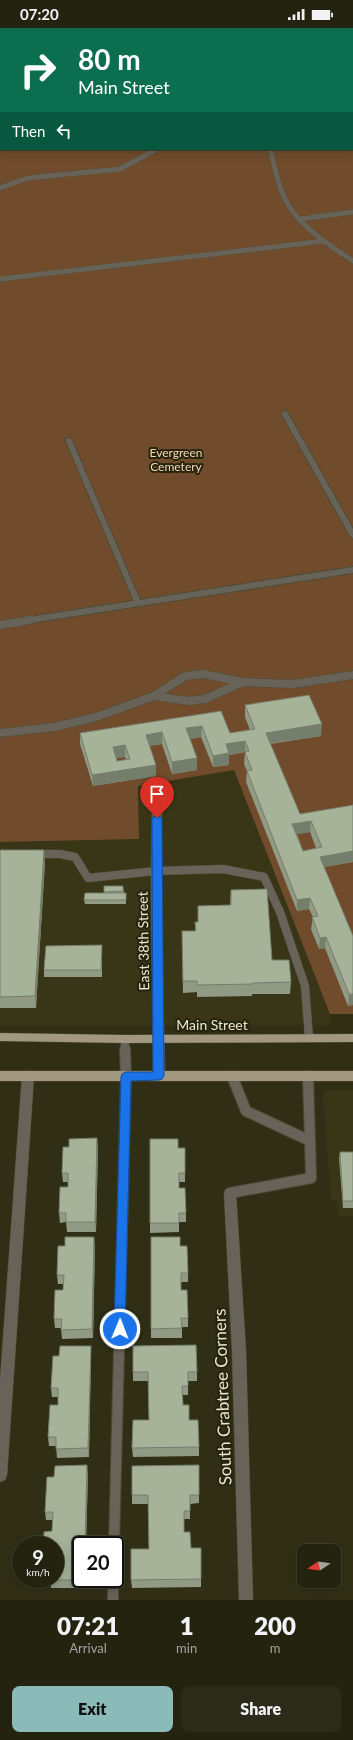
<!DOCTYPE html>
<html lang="en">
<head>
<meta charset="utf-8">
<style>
  body { margin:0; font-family:Lato,sans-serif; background:#2c2b19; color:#f1f3f6; height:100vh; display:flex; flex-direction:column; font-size:15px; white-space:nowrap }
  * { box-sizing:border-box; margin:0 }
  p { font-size:13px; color:#a3a49f }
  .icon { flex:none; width:22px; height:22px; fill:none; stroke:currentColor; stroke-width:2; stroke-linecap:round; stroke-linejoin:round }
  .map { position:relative; height:1572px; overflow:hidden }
  .details { display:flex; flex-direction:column; background:#242310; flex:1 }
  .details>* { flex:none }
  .banner { position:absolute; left:0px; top:0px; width:353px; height:122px; box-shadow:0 2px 10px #0003,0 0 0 1px #414030; background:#0b6e4f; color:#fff; overflow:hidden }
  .needle { width:26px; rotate:257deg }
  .fabs { position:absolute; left:297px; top:1516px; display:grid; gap:8px }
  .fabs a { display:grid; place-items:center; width:44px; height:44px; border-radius:8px; background:#242310; box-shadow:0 2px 10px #0003,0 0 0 1px #414030; font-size:20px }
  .speed { position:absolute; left:12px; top:1508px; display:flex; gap:8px; font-size:20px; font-weight:700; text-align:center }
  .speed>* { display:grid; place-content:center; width:52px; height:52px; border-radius:50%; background:#242310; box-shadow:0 2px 10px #0003,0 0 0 1px #414030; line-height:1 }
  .speed small { font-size:10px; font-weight:400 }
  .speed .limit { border:2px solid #111; border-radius:6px; background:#fff; color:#111 }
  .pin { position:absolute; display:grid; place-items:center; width:34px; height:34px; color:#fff; margin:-41px -17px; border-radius:50% 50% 50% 0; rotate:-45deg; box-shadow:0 0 4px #0007 }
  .pin .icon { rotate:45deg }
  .me { position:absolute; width:44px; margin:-22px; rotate:1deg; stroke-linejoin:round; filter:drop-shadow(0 0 3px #0008) }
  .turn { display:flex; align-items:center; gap:14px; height:84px; padding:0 12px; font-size:18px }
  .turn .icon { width:52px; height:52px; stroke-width:2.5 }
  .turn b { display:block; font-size:28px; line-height:34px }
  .then { display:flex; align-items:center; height:38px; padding:0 12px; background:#0003; gap:8px; font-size:15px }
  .eta { display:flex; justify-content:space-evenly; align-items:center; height:68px; text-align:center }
  .eta b { font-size:24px; font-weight:800; line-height:28px }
  .primary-button { display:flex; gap:8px; margin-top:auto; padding:8px 12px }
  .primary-button a { flex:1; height:46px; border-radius:8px; background:#8bbbb9; color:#111; font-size:16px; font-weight:800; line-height:46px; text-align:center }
  .primary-button a+a { background:#2c2b19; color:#f1f3f6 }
  .status { display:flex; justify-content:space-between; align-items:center; height:28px; padding:0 20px; background:#242310; direction:ltr }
  .status svg { height:11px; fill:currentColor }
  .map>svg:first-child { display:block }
  .built { fill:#383616 }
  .green { fill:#704c2c; fill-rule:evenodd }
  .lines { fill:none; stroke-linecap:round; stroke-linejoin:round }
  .service-far3-casing { stroke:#4d4c35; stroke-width:5.5 }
  .service-far2-casing { stroke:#4d4c35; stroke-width:8 }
  .service-far1-casing { stroke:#4d4c35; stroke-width:9 }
  .service-casing { stroke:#4d4c35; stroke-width:12 }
  .minor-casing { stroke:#4d4c35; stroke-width:1 }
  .primary-casing { stroke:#4d4c35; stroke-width:1 }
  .service-far3 { stroke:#686358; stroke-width:5 }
  .service-far2 { stroke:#686358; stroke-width:6 }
  .service-far1 { stroke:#686358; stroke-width:8 }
  .service { stroke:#686358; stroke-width:10 }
  .minor { fill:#686358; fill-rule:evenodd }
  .primary { fill:#a29781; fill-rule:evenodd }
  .rail { stroke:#d5d4c4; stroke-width:2; stroke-dasharray:3 3; stroke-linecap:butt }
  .wall { fill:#909a84; fill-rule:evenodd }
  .shaded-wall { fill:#757d6b }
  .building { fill:#a7b399; stroke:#757d6b; fill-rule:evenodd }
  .route { fill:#1a73e8; stroke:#114b97 }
  .labels { text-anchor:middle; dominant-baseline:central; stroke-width:4; stroke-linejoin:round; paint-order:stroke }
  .far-park-label { font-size:12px; fill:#f7d6ba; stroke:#26250c }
  .street-label { font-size:14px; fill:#e8e7d8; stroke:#26250c }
  .near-street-label { font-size:17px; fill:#e8e7d8; stroke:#26250c }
</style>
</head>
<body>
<div class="status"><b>07:20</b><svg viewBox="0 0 49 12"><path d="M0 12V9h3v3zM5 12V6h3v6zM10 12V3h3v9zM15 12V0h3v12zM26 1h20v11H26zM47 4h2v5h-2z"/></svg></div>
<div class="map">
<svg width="353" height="1572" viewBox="0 0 353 1572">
  <rect width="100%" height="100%" fill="#302f16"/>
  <path class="built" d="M234 741 330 986 331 997H0V814L139 811 138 758Z
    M323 1063H353V1188H338L337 1172H331Z"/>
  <path class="green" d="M0 0H353V986H330L234 742 138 758 139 811 0 814ZM1 1H352V121H1Z"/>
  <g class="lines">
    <defs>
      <path id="service-far3" d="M12 0 14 1
        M177 0 180 1
        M311 0 317 1
        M63 1 65 0
        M352 69 353 71
        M270 121C275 138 277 156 285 171 299 199 328 216 353 233
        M0 160 28 150 120 141 157 121
        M300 191 353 184
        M0 251 324 213"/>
      <path id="service-far2" d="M285 386 353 507
        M69 413 138 575
        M23 593 353 542"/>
      <path id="service-far1" d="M0 597 30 592
        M154 668 185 648 203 646 243 654
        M0 705 54 699 96 689 154 668 189 673 205 671 243 654 293 656 353 647
        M35 826H60L75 829 88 850 156 843 223 841 264 849 280 884 305 958 309 1010
        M125 1011V1022"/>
      <path id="service" d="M308 1048 310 1113
        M230 1165 311 1150 310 1113 246 1083 232 1048
        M114 1517 126 1049 125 1021
        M113 1551V1572"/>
      <path id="minor" d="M157 774 162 777 161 843 165 1048 163 1051 159 1053 155 1051 153 1048 151 843 152 777Z
        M28 1043 32 1045 34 1048 7 1447 5 1452 0 1454V1352L22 1048 24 1045Z
        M230 1160 234 1161 236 1165 246 1323 253 1572H239L232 1323 224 1165 226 1161Z"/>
      <path id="primary" d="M0 1005 125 1007 353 1006V1014L125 1015 0 1013Z
        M0 1043H353V1053H0Z"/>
    </defs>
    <use href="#service-far3" class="service-far3-casing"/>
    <use href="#service-far2" class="service-far2-casing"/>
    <use href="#service-far1" class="service-far1-casing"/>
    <use href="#service" class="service-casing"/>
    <use href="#minor" class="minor-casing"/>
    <use href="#primary" class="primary-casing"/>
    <use href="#service-far3" class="service-far3"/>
    <use href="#service-far2" class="service-far2"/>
    <use href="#service-far1" class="service-far1"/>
    <use href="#service" class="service"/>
    <use href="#minor" class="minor"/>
    <use href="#primary" class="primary"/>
    <path class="rail" d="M0 122 8 121"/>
  </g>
  <path class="wall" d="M245 677 321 708 270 716 300 786 353 777V834L324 839 353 908V977L348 978 325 920 319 921 311 901 313 889 309 881 297 883 246 754 247 743 244 736 245 724 229 727V737L213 739 201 709 190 711 197 730V742L172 746 162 716 149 718 156 748 93 758 80 716V705L221 683 230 705 250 702 245 689ZM125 729 126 732 117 733 116 730ZM310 804 316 820 303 823 297 806Z
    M0 822 45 834 36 980H0Z
    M104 858H123L124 865H126V876H85L84 872 104 865Z
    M231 862 272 932 291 954 290 966H252V968L197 969V964L183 965 182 914 195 903V894H198V878L230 877Z
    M102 924V949H44V942Z
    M150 1111 178 1120H185V1154H179V1160L186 1185V1194H179V1204L150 1205Z
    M98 1120 96 1204H67L66 1194 60 1195 59 1185 68 1159V1154H63L62 1145Z
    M340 1124H353V1180H343L339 1131Z
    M151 1209 180 1218 188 1245V1254H181V1262L188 1290V1299H182V1310H151Z
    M95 1218 93 1310 62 1311 61 1300H55L54 1291 63 1262V1256H58L57 1247Z
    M91 1318V1327L89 1429 57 1430 56 1418H49L48 1409 58 1377V1369H52L51 1360 59 1328Z
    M133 1344H197V1353H188V1367H182L183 1377 199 1419V1428L133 1429 132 1420 149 1392 148 1353H133Z
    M88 1446 86 1517H81L86 1551 85 1560H51L50 1551 53 1492H46L45 1484 54 1449Z
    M132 1467H199V1475L190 1476V1491H184V1504L201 1551V1559L132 1560 131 1552 149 1521 148 1476H132Z"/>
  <path class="shaded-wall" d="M322 696 321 708 265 716 266 705Z
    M202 698 201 709 186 712V700Z
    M162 704V716L146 718V707Z
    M245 713V724L229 727V737L213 739V728L226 716Z
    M125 717V729L113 731V719Z
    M197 730V742L172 746V734Z
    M156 737V748L93 758 92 747Z
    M311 793 310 804 292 807V796Z
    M44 822 45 834 36 980 35 968Z
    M353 823V834L319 840 320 829Z
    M310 870 309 881 297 883V872Z
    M326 909 325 920 319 921 320 910Z
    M349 966H353V977L348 978Z
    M97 1110 98 1120 96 1204 95 1194Z
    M94 1209 95 1218 93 1310 92 1301Z
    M91 1318V1327L89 1429 88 1420Z
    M87 1437 88 1446 86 1517H85Z"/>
  <path class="building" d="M309 667 322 696 266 705 300 786 353 777V823L320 829 353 908V966H349L326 909 320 910 312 889 318 888 310 870 297 872 247 743 252 742 245 724 249 723 245 713 226 716 229 725 213 728 202 698 186 700 197 730 172 734 162 704 146 707 156 737 92 747 80 705 221 683 230 705 255 701 245 677ZM125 717 130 731 117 733 113 719ZM311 793 322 819 303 823 292 796Z
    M0 822H44L35 968 0 969Z
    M104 858H123V863L104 864Z
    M267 861 272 932H289L291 954 253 955V956L197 957V953H183L182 903H196L195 894H198V878L231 877V862Z
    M85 865H126V872H84Z
    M102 917 101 942H44L46 918Z
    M97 1110 95 1194H66V1185H59L60 1159H68V1145H62L63 1119H69V1111Z
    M150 1111H178V1120H185V1145H179V1160H185L186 1185H179V1195H150Z
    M340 1124H353V1173H343Z
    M65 1209H94L92 1301 61 1302 62 1291H54L55 1262H63L64 1247H57L58 1218H65Z
    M151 1209H180V1218H187L188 1245H181V1262H187L188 1290H181L182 1300 151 1301Z
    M196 1317 197 1344H188V1358H182L183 1377H189V1392H198L199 1419 132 1420 133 1392H149L148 1344H133V1318Z
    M60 1318H91L88 1420 56 1421V1409H48L50 1377H58V1360H51L53 1328H59Z
    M87 1437 85 1517H81V1551H85V1552H50V1551H55V1517H43L44 1504 52 1503 53 1484H45L47 1449H54L55 1438Z
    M199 1437V1467H190V1483H184V1504H190L191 1520H201V1551L131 1552V1521H149L148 1467H132V1438Z"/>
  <path class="route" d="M157 787 162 790 164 1048 162 1051 159 1052 131 1053 125 1301 124 1304 120 1306 115 1304 114 1301 121 1049 122 1046 126 1044H153L152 790Z"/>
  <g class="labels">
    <g class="far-park-label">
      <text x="176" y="424">Evergreen<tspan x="176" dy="14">Cemetery</tspan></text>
    </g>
    <g class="street-label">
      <text transform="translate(143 913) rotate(-91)">East 38th Street</text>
      <text x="212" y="996">Main Street</text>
    </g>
    <g class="near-street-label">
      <text transform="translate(222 1369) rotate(-92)">South Crabtree Corners</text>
    </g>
  </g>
</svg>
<div class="fabs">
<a><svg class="needle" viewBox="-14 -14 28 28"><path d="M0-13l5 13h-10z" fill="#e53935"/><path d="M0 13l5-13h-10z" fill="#a3a49f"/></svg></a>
</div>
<div class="speed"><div>9<small>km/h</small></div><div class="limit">20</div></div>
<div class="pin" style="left:157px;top:790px;background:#d93025"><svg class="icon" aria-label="arrive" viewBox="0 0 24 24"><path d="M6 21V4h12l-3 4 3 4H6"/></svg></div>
<svg class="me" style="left:120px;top:1301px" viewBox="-20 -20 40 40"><circle r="17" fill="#1a73e8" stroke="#fff" stroke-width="3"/><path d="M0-11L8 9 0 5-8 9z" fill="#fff"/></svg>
<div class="banner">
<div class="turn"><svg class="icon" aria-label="right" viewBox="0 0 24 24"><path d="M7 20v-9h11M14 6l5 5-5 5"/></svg><div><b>80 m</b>Main Street</div></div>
<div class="then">Then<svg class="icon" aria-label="left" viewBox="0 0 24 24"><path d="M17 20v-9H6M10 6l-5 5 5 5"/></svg></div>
</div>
</div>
<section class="details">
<div class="eta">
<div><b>07:21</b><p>Arrival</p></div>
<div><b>1</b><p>min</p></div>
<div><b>200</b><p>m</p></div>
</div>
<div class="primary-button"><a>Exit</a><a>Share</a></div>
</section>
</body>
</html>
